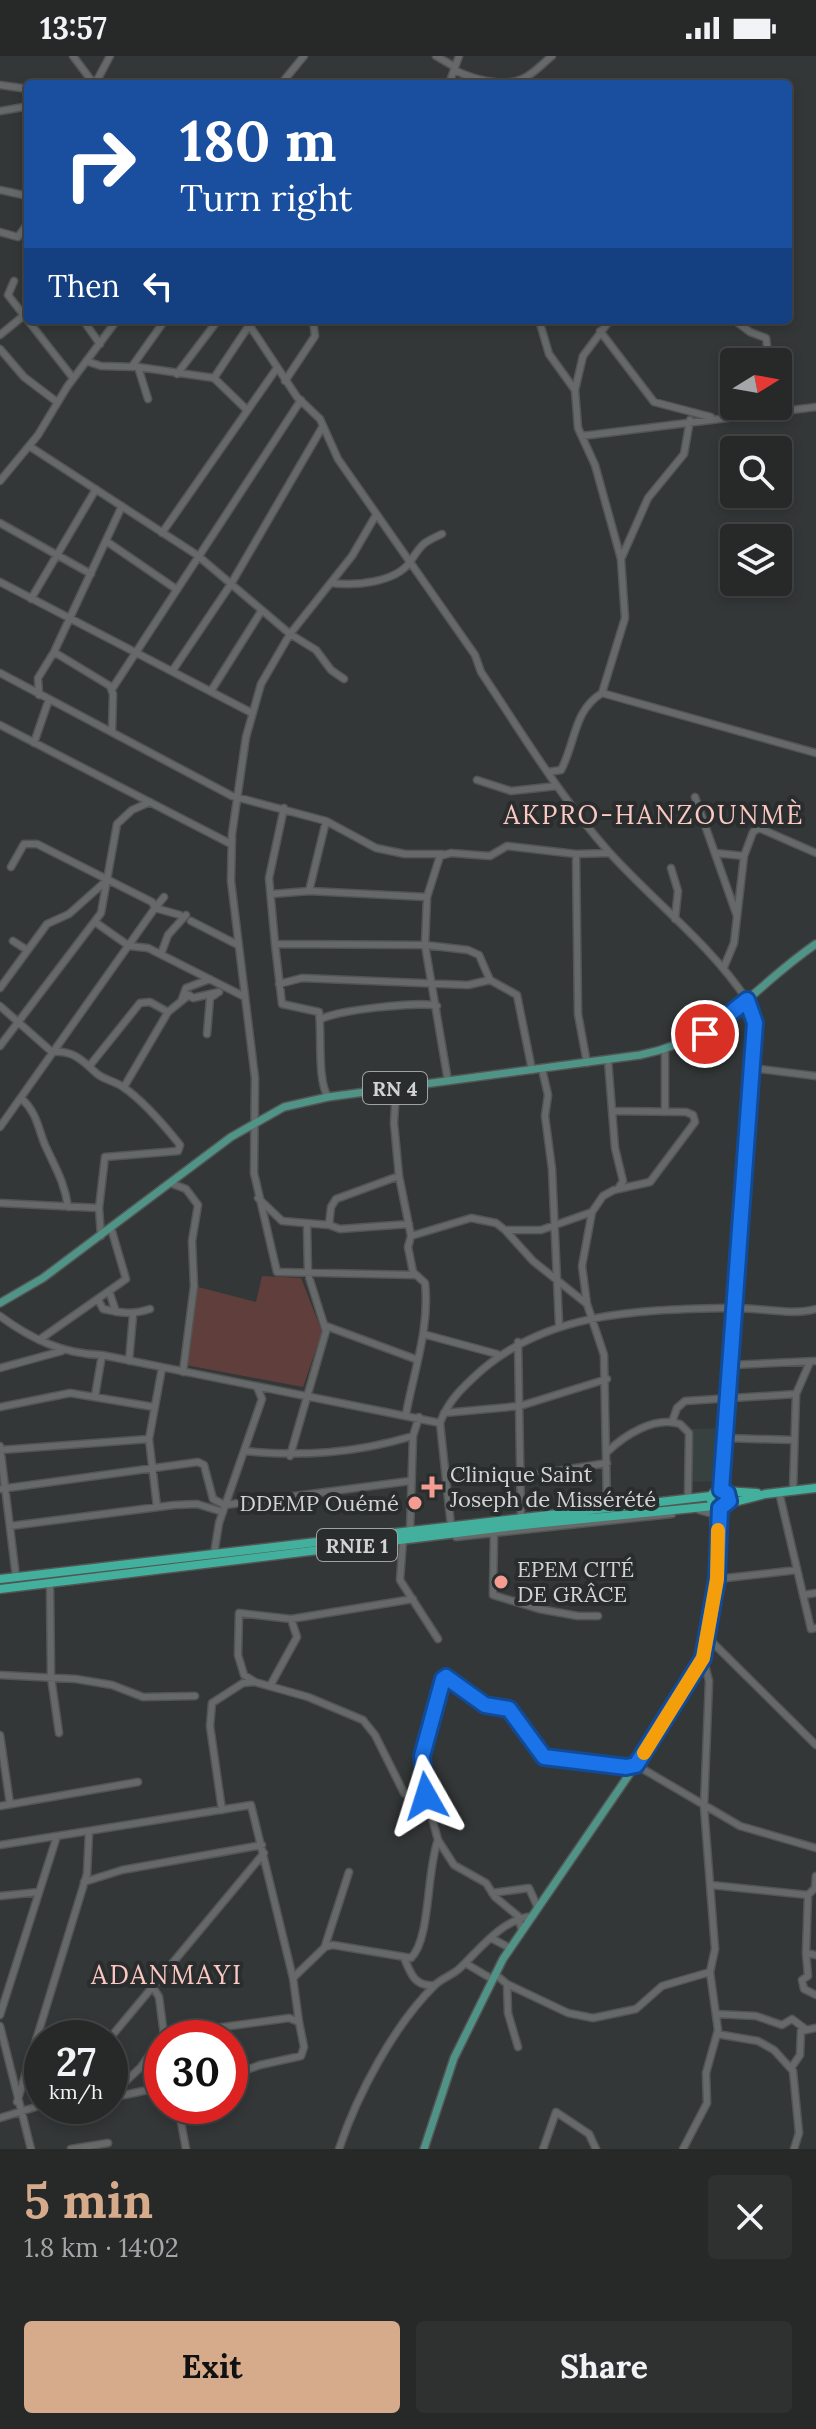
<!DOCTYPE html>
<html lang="en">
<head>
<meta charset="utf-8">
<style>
  body { margin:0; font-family:Lora,serif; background:#2f3131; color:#f1f3f6; height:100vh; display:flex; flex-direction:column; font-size:30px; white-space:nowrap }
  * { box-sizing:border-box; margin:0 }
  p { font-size:26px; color:#a4a6a8 }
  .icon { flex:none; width:44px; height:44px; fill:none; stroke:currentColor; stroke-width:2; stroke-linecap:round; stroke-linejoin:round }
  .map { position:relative; height:2093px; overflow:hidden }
  .panel { display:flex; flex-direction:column; background:#272929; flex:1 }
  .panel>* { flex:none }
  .banner { position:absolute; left:24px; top:24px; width:768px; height:244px; border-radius:8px; box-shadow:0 4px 12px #0003,0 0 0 2px #434546; background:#1a4fa0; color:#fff; overflow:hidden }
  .needle { width:52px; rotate:79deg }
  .tools { position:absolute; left:720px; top:292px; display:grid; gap:16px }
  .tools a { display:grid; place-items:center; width:72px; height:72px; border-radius:8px; background:#272929; box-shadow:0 4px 12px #0003,0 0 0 2px #434546; font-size:40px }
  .speed { position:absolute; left:24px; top:1964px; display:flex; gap:16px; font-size:40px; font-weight:700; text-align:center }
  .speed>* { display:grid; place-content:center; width:104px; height:104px; border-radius:50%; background:#272929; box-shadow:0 4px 12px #0003,0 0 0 2px #434546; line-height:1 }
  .speed small { font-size:20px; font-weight:400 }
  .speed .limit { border:12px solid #d22; background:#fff; color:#111 }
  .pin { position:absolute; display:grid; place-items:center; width:68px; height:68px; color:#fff; margin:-34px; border:4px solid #fff; border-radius:50%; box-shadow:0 2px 8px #0007 }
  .me { position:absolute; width:88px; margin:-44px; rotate:354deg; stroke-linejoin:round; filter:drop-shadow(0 0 6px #0008) }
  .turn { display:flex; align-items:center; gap:28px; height:168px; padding:0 24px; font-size:36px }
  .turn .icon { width:104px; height:104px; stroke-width:2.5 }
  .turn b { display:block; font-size:56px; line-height:68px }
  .then { display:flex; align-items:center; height:76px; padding:0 24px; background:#0003; gap:16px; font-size:30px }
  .round { display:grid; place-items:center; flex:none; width:84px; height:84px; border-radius:8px; background:#2f3131 }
  .summary { display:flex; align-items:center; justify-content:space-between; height:136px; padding:0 24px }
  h1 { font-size:48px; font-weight:700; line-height:60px; color:#d6ab8b }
  .primary-button { display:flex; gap:16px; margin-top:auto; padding:16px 24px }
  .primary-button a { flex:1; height:92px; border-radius:8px; background:#d6ab8b; color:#111; font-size:32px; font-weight:700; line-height:92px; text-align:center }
  .primary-button a+a { background:#2f3131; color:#f1f3f6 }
  .status { display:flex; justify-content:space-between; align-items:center; height:56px; padding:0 40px; background:#272929; direction:ltr }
  .status svg { height:22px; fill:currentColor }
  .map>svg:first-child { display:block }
  .built { fill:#37413f }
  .garden { fill:#603e3b }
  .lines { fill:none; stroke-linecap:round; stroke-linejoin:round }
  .minor-casing { stroke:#535554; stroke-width:9 }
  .major-casing { stroke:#535554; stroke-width:10 }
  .highway-casing { stroke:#535554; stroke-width:11 }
  .minor { stroke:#666969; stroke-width:6 }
  .major { stroke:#509488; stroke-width:7 }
  .highway { stroke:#42b09d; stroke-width:8 }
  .route-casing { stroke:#114b97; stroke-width:20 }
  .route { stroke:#1a73e8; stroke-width:14 }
  .slow { stroke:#f59e0b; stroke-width:14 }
  .poi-dot { fill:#f59c92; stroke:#2a2d2d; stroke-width:3 }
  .labels { text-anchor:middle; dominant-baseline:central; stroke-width:8; stroke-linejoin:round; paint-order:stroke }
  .shield { fill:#2a2d2d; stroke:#a0a2a1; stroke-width:2 }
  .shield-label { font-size:20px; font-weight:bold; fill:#d2d4d3 }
  .poi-label { font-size:22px; fill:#d2d4d3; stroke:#2a2d2d; text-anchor:start }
  .quarter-label { font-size:26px; letter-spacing:2px; fill:#fcc8c2; stroke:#2a2d2d }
</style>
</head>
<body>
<div class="status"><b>13:57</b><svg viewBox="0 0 49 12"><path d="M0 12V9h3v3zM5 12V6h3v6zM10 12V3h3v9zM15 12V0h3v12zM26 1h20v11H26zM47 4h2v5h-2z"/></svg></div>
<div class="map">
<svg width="816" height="2093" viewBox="0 0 816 2093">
  <rect width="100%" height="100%" fill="#343737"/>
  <path class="built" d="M724 1372 719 1425 691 1426 692 1373Z"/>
  <path class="garden" d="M262 1220 301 1222 322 1276 303 1331 186 1309 198 1231 256 1246Z"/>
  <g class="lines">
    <defs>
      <path id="minor" d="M73 0 94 28
        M436 0 455 11
        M454 14C473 23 502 32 522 23 533 19 543 7 552 0
        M95 28 110 0
        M281 28 304 0
        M449 28 459 0
        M0 29 28 33
        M0 55 24 51
        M0 134 28 140
        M0 176 18 181 28 167
        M14 225 8 239 73 322
        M83 264 100 288
        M246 264 297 341 320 363 338 403 475 599 481 616C522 677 560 741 609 796 654 846 710 888 747 944
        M539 264 549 298 575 334 578 372 595 409 621 503 625 562 602 637C573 655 576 686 561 714L548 716
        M734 264 750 276 766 282 769 306
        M600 275 654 346 711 361
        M0 279 22 261
        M0 293 24 321 57 346
        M86 305 101 310 138 311 148 343
        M133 309 165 264
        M138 311 214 322 247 354
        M177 318 218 264
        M214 322 250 268
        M285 325 315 280 313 264
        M575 334 583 300 610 264
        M582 380 816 351
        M29 390 197 499 290 578 316 594 331 614 344 623
        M0 425 38 379 67 331 117 264
        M376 459 352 500 290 578 261 628 246 681 232 778 231 825 255 1022 254 1117 277 1216 416 1219
        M0 467 91 518
        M162 477 277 312
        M106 485 176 533
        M621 503 648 442 684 398 690 364
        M0 526 252 657
        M331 527C354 530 395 527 410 506 422 488 422 487 442 478
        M31 543 96 433
        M54 596 110 630 113 638 112 676
        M173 614 231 528 323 370
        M0 617 232 740 326 765 376 792 405 798H442
        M112 633 301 344
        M211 635 262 554
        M602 637 816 697
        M39 639 38 622 54 596 122 450
        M0 669 231 788
        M34 687 48 646
        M477 724 511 735 557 730
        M695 741 737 860
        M284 752 269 822 275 888 425 889 468 894 479 899 490 924 517 939 532 1014
        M715 797 744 800 753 776 759 772 816 797
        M576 798 578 958 587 1007
        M671 812 678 835 675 863
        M309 835 326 765
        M272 838 309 835 427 841
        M164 841 155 852 180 859
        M191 865 238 889
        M95 866 129 890 148 892 243 940
        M13 885 27 894
        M275 888 282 948 319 956C322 979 317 1024 328 1041
        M161 898 168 879 186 859
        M724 911 734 887 744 800
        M279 928 302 922 468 929 490 924
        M0 932 47 868 69 858 106 825
        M182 943 186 932 210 923
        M0 950 52 996C73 994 82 1004 95 1016 101 1023 115 1025 123 1031 144 1045 164 1069 180 1089L178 1095 105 1101 99 1152 101 1180
        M320 964C332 954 423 945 437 950
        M207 978 210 942 216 938
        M0 990 101 857 117 768 132 754 150 746
        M608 1004 615 1092 623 1125 618 1133
        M91 1008 140 947 150 946 168 956 189 939 193 942 219 936
        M752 1012 816 1020
        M542 1013 548 1039 545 1060 552 1113 559 1268
        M448 1025 425 889 427 841 440 800 451 797 490 800 507 790 576 798 610 797
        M124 1031 168 956
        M396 1032 394 1067 399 1120 411 1180 408 1191 413 1216 425 1227C430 1271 414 1315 406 1358
        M22 1043C37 1057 38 1072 45 1089 55 1111 65 1127 68 1151
        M665 1056V994
        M0 1071 155 852 152 846 37 788H24L11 811
        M170 1127 186 1133 198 1149 192 1185 194 1230 183 1316
        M258 1142 282 1165 329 1169 331 1151 336 1143 399 1120
        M0 1147 99 1152
        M592 1156 582 1210 587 1248 604 1299 607 1451
        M329 1169 340 1173 409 1168
        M505 1174 533 1205 587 1248
        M411 1180 471 1162 496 1167 505 1174H541L592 1156 603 1140 614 1134 650 1126 695 1066 693 1059 686 1056 613 1055
        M109 1235 116 1256
        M98 1243 103 1253C121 1257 132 1259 150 1253
        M0 1260C31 1283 63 1298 102 1299L440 1367 451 1470
        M326 1270 418 1304
        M423 1278 497 1298
        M39 1284 126 1223 111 1172
        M518 1286 521 1460
        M129 1305 133 1259
        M731 1309 816 1305
        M0 1312 62 1295
        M95 1340 102 1299
        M0 1351 70 1337 154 1351
        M444 1357 520 1350 607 1323
        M672 1366 677 1352 685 1345 796 1338
        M440 1367C447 1348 458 1336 472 1323 542 1255 638 1254 730 1252 759 1251 789 1260 816 1253
        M725 1382 794 1384
        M0 1390 16 1521
        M0 1394 149 1383
        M244 1395C303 1401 356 1397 413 1380
        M607 1396C625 1379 654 1360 680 1368L689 1377 688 1440
        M290 1400 326 1275 308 1218 307 1169
        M520 1421 607 1407
        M0 1433 198 1406 204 1409 213 1443 225 1449 410 1425
        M793 1435 796 1338 810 1306
        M779 1436 811 1573 816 1572
        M157 1451 149 1383 162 1312
        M699 1454 713 1458 714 1471 718 1475
        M10 1470 174 1449 197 1448 223 1456
        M410 1475 413 1380 419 1361
        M494 1477 493 1539 539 1553 578 1560H598
        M456 1481 672 1458
        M403 1484 400 1524 438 1583
        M214 1498 219 1467 262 1343 257 1331
        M717 1523 797 1514
        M50 1530 51 1621 59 1677
        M803 1539 816 1537
        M413 1543 291 1563 239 1557 238 1599 244 1619 255 1626 308 1641 363 1664 375 1679 404 1737 430 1760
        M709 1583 816 1689
        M0 1619 76 1623 112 1629 143 1641 195 1640
        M270 1630 297 1581 291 1563
        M0 1679 10 1748
        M0 1750 138 1726
        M222 1754 210 1670 212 1647 243 1627 254 1626
        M0 1789 251 1749 293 1922 299 1966
        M84 1826 122 1814 262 1789
        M711 1829 808 1839 815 1832 816 1820
        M492 1837 529 1832 538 1852
        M808 1839 806 1897 816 1899
        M0 1840 39 1836
        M522 1875 518 1860 495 1841 486 1827 454 1809 438 1784 426 1740 422 1700 443 1623 446 1621 485 1649 509 1653 544 1701 618 1711 636 1709 740 1770 816 1792
        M491 1882 510 1892
        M325 1890 349 1816
        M806 1897 808 1920 802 1924 804 1933 816 1939
        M405 1904C411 1919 416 1931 434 1929
        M465 1907 492 1923
        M495 1918 507 1928 568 1957 593 1962 636 1953 662 1930 710 1916
        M293 1922 325 1891 333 1889 411 1902C431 1882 426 1816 438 1784
        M507 1928 508 1957 518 1991
        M154 1933 159 1941 164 1979
        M716 1958 756 1960 782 1969 792 1963 804 1972
        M0 1959 57 1780
        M0 1970 31 2093
        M717 1978 758 1985 774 1994 793 2015 799 2077 794 2093
        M110 1982 264 1797
        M791 2012 800 1999 801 1975 816 1972
        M110 2040 141 2011 164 1979 289 1962 299 1966 304 1991 301 2000 260 2009 230 2020
        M110 2042 162 2031
        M17 2046 87 1818 89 1776
        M178 2050 186 2093
        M0 2062 42 2049
        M71 2093 108 2087
        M339 2093C357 2039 394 1969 435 1929 442 1922 453 1919 460 1912 482 1891 502 1863 533 1860
        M543 2093 556 2056 589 2078 596 2093
        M683 2093 707 2047 706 2017 718 1974 710 1916 715 1893 704 1751 709 1625 703 1602"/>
      <path id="major" d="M0 1247 43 1222 231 1081 284 1051 328 1041 640 999C724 982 750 933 816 888
        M721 1434 755 967 747 944
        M424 2093 454 2002 503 1903 676 1650 703 1602 717 1523 720 1452"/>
      <path id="highway" d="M711 1443a9 9 0 1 1 18 0a9 9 0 1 1-18 0Z
        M724 1435 757 1437
        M727 1448 765 1438 816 1432
        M0 1523 711 1440
        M0 1533 523 1469 714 1450"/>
    </defs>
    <use href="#minor" class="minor-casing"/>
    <use href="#major" class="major-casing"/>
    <use href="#highway" class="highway-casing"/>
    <use href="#minor" class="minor"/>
    <use href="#major" class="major"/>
    <use href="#highway" class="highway"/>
  </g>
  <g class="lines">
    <defs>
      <path id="route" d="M426 1740 422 1700 443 1623 446 1621 485 1649 509 1653 544 1701 626 1711 636 1709 703 1602 717 1523 720 1452 729 1445 727 1437 721 1434 755 967 747 944 705 978"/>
    </defs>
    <use href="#route" class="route-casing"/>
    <use href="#route" class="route"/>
    <path class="slow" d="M644 1697 703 1602 717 1523 718 1474"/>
  </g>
  <g class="poi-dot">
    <path d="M428 1419h8v8h8v8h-8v8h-8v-8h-8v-8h8z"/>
    <circle cx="415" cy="1447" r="8"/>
    <circle cx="501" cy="1526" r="8"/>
  </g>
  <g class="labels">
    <g class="shield">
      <rect x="363" y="1016" width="64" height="32" rx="6"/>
      <rect x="317" y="1473" width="80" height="32" rx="6"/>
    </g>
    <g class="shield-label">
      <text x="395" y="1032">RN 4</text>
      <text x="357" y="1489">RNIE 1</text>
    </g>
    <g class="poi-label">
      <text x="450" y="1418">Clinique Saint<tspan x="450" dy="25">Joseph de Missérété</tspan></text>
      <text x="399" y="1447" text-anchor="end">DDEMP Ouémé</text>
      <text x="517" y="1513">EPEM CITÉ<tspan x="517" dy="25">DE GRÂCE</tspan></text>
    </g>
    <g class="quarter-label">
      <text x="654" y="758">AKPRO-HANZOUNMÈ</text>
      <text x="167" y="1918">ADANMAYI</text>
    </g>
  </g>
</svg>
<div class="tools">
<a><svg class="needle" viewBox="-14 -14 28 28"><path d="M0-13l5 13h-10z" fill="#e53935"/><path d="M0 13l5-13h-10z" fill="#a4a6a8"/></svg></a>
<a><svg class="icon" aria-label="search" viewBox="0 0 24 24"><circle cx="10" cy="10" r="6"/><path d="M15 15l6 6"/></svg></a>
<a><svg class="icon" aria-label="layers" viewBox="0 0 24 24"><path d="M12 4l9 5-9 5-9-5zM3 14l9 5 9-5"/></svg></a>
</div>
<div class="speed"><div>27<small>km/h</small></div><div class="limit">30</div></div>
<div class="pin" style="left:705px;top:978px;background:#d93025"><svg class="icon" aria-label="arrive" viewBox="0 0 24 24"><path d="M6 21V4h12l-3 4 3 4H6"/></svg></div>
<svg class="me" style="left:426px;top:1740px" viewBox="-20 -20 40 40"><path d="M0-17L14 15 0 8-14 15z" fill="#1a73e8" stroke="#fff" stroke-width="4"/></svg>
<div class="banner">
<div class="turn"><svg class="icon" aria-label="right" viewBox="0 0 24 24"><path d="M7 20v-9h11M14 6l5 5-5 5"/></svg><div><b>180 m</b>Turn right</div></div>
<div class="then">Then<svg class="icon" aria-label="left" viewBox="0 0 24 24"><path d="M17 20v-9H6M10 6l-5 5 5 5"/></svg></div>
</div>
</div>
<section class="panel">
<div class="summary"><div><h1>5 min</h1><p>1.8 km · 14:02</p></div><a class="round"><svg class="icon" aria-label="close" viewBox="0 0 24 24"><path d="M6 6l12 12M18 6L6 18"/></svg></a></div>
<div class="primary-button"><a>Exit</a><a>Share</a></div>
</section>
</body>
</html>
